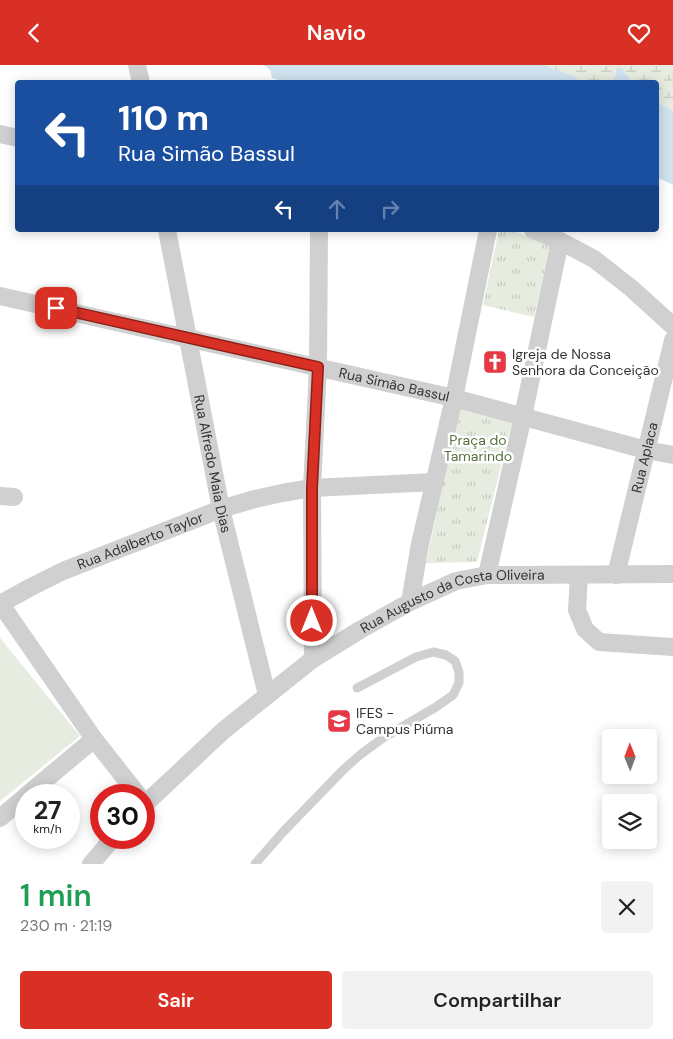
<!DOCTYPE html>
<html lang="pt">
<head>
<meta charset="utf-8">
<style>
  body { margin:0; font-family:"DM Sans",sans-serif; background:#f2f2f2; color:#222; height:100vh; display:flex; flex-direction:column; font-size:19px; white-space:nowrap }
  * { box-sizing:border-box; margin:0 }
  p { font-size:16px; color:#767676 }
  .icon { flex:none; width:28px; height:28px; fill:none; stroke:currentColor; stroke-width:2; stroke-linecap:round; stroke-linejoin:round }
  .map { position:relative; height:799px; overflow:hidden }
  .panel { display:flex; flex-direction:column; background:#fff; flex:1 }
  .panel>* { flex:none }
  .top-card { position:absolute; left:15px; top:15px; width:644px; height:152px; border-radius:5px; box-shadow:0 2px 12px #0003; background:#1a4fa0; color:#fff; overflow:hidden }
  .needle { width:32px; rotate:359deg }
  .tools { position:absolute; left:602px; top:664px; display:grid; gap:10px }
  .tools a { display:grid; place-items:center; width:55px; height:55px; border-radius:5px; background:#fff; box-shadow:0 2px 12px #0003; font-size:25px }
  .speed { position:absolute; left:15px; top:719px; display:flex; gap:10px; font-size:25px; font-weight:700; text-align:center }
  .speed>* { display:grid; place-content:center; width:65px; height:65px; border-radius:50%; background:#fff; box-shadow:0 2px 12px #0003; line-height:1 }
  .speed small { font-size:12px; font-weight:400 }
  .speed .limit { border:8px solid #d22; background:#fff; color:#111 }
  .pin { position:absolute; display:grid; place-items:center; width:42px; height:42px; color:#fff; margin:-21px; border-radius:10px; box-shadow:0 2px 8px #0006 }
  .me { position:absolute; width:55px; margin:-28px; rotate:0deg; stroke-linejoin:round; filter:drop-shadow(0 0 4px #0008) }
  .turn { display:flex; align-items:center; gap:18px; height:105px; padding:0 20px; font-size:22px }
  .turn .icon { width:65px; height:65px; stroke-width:2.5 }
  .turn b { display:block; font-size:35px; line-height:42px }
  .lanes { display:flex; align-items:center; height:48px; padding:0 20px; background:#0003; justify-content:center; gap:25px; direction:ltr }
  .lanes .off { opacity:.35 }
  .round { display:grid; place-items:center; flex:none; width:52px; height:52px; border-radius:5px; background:#f2f2f2 }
  .overview { display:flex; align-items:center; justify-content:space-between; height:85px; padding:0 20px }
  h1 { font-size:30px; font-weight:600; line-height:38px; color:#1e9e55 }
  .action { display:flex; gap:10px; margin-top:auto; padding:10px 20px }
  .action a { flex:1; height:58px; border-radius:5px; background:#d93025; color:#fff; font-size:20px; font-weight:600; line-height:58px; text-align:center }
  .action a+a { background:#f2f2f2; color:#222 }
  header { display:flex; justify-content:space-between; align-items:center; height:65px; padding:0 20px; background:#d93025; color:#fff; font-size:22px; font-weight:600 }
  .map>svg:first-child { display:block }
  .green { fill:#e6ecdf }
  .wetland { fill:url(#wetland-marsh) }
  .park { fill:url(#park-tufts) }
  .water { fill:#cfe2ee }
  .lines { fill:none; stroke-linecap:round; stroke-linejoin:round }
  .service { stroke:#d0d0d0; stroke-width:9 }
  .minor { stroke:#d0d0d0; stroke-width:18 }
  .route-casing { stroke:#8d1f18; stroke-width:12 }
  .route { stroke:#d93025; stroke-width:9 }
  .labels { text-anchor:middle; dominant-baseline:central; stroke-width:5; stroke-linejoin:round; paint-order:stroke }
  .poi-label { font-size:14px; fill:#333; stroke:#fff; text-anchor:start }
  .street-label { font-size:14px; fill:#333; stroke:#fff }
  .park-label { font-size:14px; fill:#56703f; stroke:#fff }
</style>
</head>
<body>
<header><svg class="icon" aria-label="back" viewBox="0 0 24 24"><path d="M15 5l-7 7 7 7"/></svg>Navio<svg class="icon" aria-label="heart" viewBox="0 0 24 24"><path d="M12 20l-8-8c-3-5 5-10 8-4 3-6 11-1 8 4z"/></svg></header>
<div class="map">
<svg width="673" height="799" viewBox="0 0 673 799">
  <defs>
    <pattern id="wetland-marsh" width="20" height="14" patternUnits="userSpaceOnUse" patternTransform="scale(1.25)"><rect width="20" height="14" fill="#e6ecdf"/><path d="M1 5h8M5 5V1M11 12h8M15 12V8" fill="none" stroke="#c6cbc0"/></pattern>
    <pattern id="park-tufts" width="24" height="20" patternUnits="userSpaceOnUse" patternTransform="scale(1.25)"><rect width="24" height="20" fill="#e6ecdf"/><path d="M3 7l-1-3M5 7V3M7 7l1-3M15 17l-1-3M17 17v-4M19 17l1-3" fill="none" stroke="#c6cbc0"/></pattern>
  </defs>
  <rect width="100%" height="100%" fill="#fff"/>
  <path class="green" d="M0 573 80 671 0 736Z"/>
  <path class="wetland" d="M544 0H673V46L656 36V18L632 17 623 5 616 4 615 12 612 17 582 18 573 11Z"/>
  <path class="park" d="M499 165H511L550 180 534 252 483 240Z
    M460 340 513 353 477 497 426 498Z"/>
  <path class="water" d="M263 0H544L573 11 582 17H285L272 13C271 6 270 3 263 0Z
    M619 2 623 5 632 17H612L615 12 616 4Z
    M656 36 673 46V120L656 112Z"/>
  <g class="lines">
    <path class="service" d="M255 799 283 767 343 705 361 689 383 673 436 642 453 630 459 618V607L455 596 446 590 433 587 416 592 357 623"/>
    <g class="minor">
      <path d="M137 0 141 18"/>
      <path d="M0 69 18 73"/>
      <path id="s1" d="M167 165 221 444 267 630"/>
      <path d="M533 165 560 176 594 194 631 223 673 261"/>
      <path id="s2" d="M0 231 454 333 646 385 673 390"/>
      <path d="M0 431 14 432"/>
      <path d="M487 510 523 351 560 176"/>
      <path d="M579 510 577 545 585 564 599 577 673 582"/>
      <path id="s3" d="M616 510 673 275"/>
      <path d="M410 537 420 479 454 333 488 165"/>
      <path d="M0 538 94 674 138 730"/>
      <path id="s4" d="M0 539 31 522 63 506 221 444 255 434 282 428 312 423 435 417"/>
      <path d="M313 594 312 423 318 302 319 165"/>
      <path d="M27 730 94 674"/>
      <path id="s5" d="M144 740 224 665 313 594 360 565 410 537 456 516 487 510 673 509"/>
      <path d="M0 753 26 731"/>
      <path d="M91 799 114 772"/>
    </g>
  </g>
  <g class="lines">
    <defs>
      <path id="route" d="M56 243 318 302 312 423V556"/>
    </defs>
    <use href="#route" class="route-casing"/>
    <use href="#route" class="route"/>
  </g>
  <defs>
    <symbol id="church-square" viewBox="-11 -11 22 22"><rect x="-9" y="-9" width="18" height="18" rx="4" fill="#e63946" stroke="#fff"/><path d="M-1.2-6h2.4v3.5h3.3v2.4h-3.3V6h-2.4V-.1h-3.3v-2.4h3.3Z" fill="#fff"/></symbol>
    <symbol id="university-square" viewBox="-11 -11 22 22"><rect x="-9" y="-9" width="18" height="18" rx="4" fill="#e63946" stroke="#fff"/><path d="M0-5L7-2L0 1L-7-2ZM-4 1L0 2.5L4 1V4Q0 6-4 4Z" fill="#fff"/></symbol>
  </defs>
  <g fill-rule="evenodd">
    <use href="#church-square" x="481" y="283" width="28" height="28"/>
    <use href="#university-square" x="325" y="642" width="28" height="28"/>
  </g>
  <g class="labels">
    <g class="poi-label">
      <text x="512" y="289">Igreja de Nossa<tspan x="512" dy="16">Senhora da Conceição</tspan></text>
      <text x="356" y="648">IFES -<tspan x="356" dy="16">Campus Piúma</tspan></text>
    </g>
    <g class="street-label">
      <text stroke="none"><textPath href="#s2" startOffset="404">Rua Simão Bassul</textPath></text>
      <text stroke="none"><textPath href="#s3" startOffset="121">Rua Aplaca</textPath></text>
      <text stroke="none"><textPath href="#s1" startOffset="238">Rua Alfredo Maia Dias</textPath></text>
      <text stroke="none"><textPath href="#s4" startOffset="154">Rua Adalberto Taylor</textPath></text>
      <text stroke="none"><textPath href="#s5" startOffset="378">Rua Augusto da Costa Oliveira</textPath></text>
    </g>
    <g class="park-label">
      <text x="478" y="375">Praça do<tspan x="478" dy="16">Tamarindo</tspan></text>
    </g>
  </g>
</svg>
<div class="tools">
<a><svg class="needle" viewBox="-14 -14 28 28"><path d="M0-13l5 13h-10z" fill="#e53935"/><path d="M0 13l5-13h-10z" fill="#767676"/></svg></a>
<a><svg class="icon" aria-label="layers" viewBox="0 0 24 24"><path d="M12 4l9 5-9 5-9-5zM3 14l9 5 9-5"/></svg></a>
</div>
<div class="speed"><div>27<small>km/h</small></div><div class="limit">30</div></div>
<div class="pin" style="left:56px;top:243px;background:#d93025"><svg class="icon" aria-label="arrive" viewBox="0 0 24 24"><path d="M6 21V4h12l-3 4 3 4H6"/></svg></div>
<svg class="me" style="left:312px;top:556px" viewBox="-20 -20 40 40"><circle r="17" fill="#d93025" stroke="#fff" stroke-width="3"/><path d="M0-11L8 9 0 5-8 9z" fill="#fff"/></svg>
<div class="top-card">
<div class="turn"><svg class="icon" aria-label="left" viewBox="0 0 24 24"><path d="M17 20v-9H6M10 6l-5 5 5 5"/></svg><div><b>110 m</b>Rua Simão Bassul</div></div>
<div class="lanes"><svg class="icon" aria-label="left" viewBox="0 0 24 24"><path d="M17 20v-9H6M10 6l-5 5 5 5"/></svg><svg class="icon off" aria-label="ahead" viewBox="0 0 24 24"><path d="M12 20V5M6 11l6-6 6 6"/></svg><svg class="icon off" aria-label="right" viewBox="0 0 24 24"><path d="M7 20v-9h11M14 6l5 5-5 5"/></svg></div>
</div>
</div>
<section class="panel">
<div class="overview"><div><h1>1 min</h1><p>230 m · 21:19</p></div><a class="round"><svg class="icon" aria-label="close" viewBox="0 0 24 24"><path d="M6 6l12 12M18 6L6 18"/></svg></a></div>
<div class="action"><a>Sair</a><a>Compartilhar</a></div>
</section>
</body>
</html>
